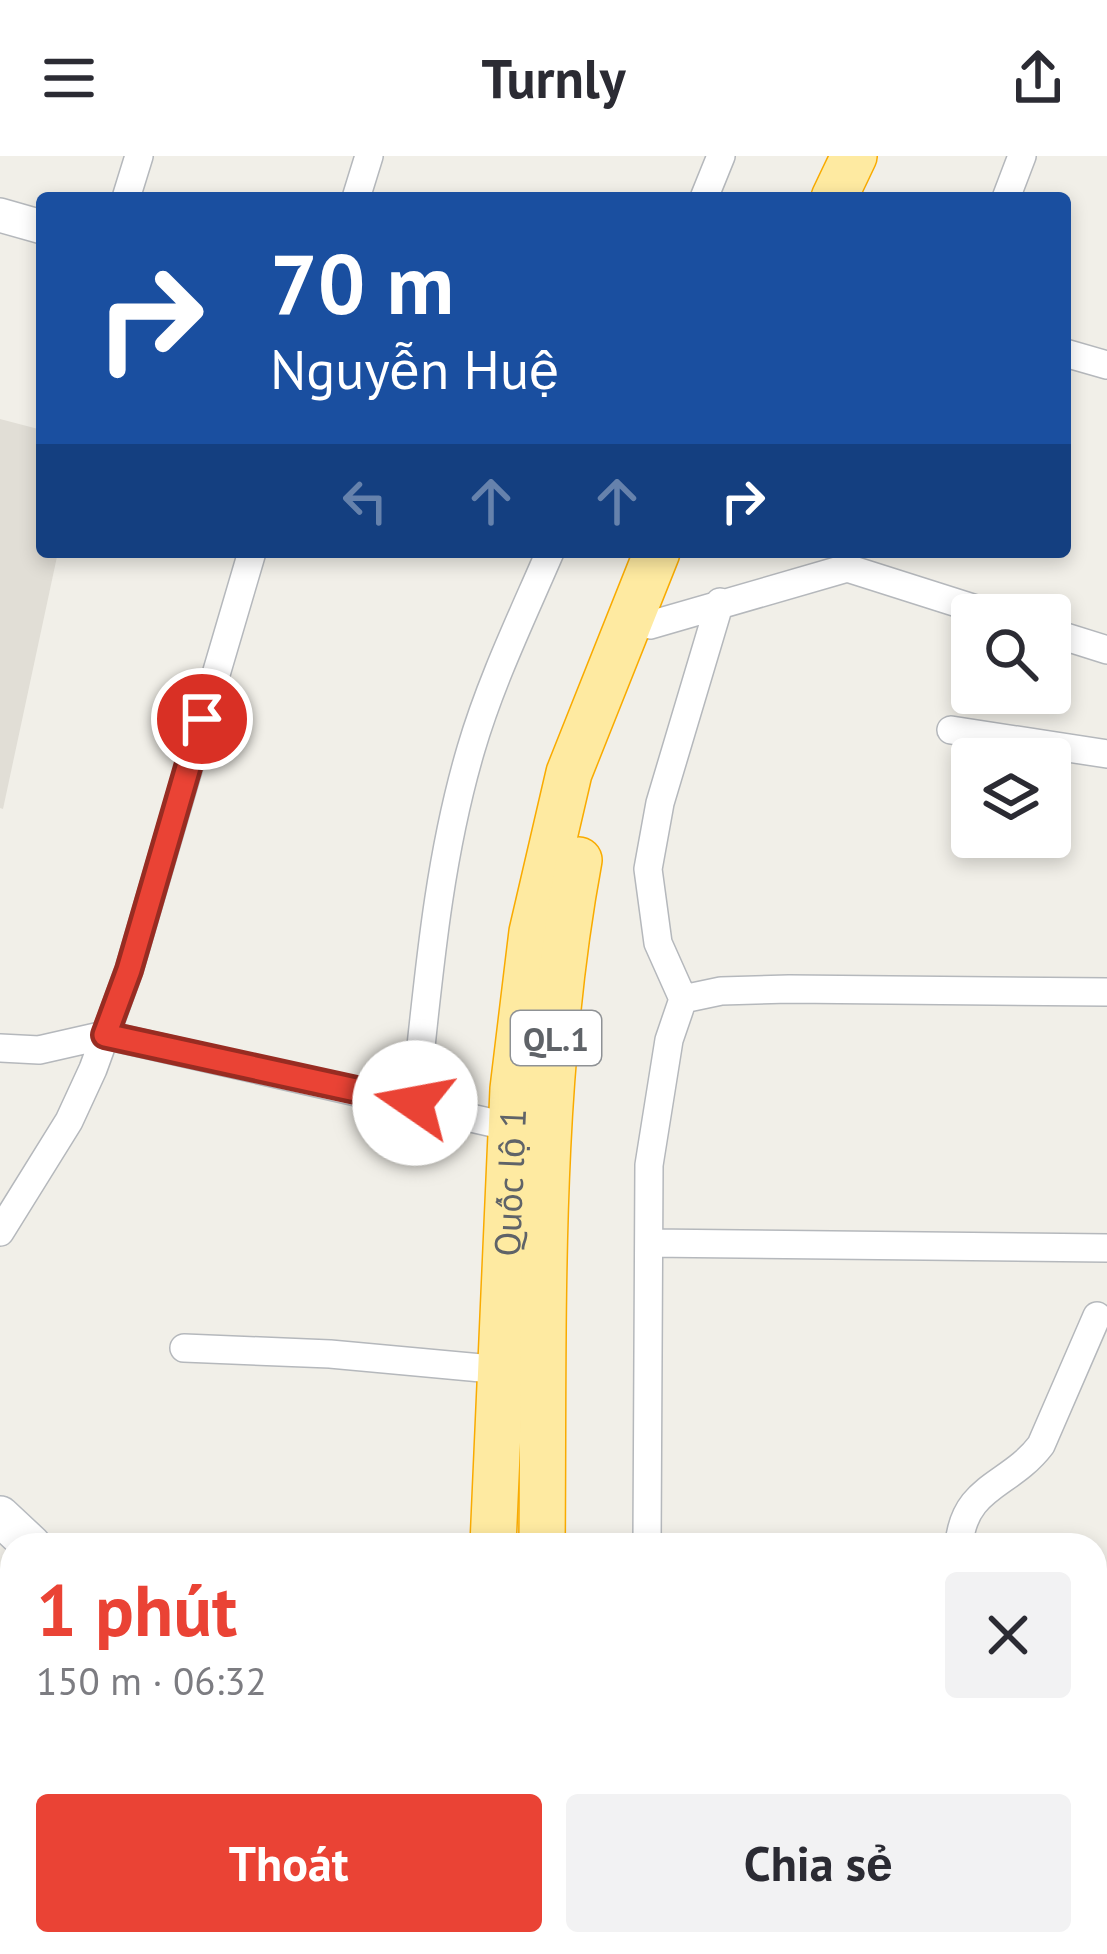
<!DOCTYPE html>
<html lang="vi">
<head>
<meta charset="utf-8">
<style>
  body { margin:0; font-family:"PT Sans",sans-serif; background:#f2f2f3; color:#2b2b33; height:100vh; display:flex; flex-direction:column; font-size:45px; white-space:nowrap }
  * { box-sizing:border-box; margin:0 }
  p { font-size:39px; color:#7c7c81 }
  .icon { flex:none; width:66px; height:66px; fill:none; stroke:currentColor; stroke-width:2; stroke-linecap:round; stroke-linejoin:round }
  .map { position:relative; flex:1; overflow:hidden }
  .side { position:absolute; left:0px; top:1377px; width:1107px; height:423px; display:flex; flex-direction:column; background:#fff; border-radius:36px 36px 0 0; box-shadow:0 6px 18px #0003 }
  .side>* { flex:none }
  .guide { position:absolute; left:36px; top:36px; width:1035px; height:366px; border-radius:12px; box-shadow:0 6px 18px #0003; background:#1a4fa0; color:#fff; overflow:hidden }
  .controls { position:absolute; left:951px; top:438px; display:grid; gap:24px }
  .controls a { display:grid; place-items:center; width:120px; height:120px; border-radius:12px; background:#fff; box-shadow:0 6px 18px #0003; font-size:60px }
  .pin { position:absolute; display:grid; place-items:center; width:102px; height:102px; color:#fff; margin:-51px; border:6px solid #fff; border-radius:50%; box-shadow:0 3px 12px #0007 }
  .me { position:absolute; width:132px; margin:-66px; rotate:282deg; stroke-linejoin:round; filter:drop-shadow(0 0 9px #0008) }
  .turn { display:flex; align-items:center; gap:42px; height:252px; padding:0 36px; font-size:54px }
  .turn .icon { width:156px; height:156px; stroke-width:2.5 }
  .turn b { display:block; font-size:84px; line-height:102px }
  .lanes { display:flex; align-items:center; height:114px; padding:0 36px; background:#0003; justify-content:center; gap:60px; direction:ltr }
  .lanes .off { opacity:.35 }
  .round { display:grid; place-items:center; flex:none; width:126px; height:126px; border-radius:12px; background:#f2f2f3 }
  .head { display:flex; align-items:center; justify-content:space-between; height:204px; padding:0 36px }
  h1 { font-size:72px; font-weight:600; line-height:90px; color:#ea4335 }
  .action { display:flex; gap:24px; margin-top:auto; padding:24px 36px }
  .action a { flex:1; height:138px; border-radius:12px; background:#ea4335; color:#fff; font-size:48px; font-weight:600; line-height:138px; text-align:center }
  .action a+a { background:#f2f2f3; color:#2b2b33 }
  header { display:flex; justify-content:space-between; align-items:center; height:156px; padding:0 36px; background:#fff; font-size:54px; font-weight:600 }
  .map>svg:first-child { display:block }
  .education { fill:#e1ded6 }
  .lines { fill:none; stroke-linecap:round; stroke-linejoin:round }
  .minor-casing { stroke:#b5b8bc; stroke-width:30 }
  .tertiary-casing { stroke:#b5b8bc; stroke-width:36 }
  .secondary-casing { stroke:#b6babf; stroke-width:42 }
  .trunk-casing { stroke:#f9ab00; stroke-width:48 }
  .minor { stroke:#fff; stroke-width:27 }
  .tertiary { stroke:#fff; stroke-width:33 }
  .secondary { stroke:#fff; stroke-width:39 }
  .trunk { stroke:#feeaa1; stroke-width:45 }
  .route-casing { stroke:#982c22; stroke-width:30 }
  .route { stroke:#ea4335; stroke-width:21 }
  .labels { text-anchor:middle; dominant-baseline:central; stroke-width:9; stroke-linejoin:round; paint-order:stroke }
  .shield { fill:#fff; stroke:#8f9295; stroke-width:3 }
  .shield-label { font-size:33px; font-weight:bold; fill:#5f6368 }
  .street-label { font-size:36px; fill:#5f6368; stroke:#fff }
</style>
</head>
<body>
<header><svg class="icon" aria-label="menu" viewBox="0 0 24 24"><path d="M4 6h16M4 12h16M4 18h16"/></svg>Turnly<svg class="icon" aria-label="share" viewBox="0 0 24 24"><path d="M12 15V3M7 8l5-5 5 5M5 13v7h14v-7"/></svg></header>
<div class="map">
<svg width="1107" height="1798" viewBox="0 0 1107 1798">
  <rect width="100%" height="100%" fill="#f1efe8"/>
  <path class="education" d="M0 263 42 274V396H58L3 653 0 652Z"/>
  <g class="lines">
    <defs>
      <path id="minor" d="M126 42 139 0
        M356 42 369 0
        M704 42 721 0
        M1006 42 1022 0
        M1065 197 1107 209
        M650 469 847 412 995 459
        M1050 476 1107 494
        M951 574 1107 598
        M683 843 658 787 648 713 660 647 720 446
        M0 892 39 894 105 879 511 971
        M415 947C428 828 437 708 471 593 491 525 522 461 550 396
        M0 1076 69 965 93 913 129 814 252 396
        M649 1087 1107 1092
        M184 1192 330 1198 503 1214
        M647 1389 649 1009 669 884 683 843 721 835 789 833 1107 836
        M959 1389C964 1329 1009 1331 1041 1289L1097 1160
        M74 1798 77 1788
        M633 1798 634 1788"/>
      <path id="tertiary" d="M0 59 42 71
        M1095 1696 1107 1697"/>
      <path id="secondary" d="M0 1360 31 1389"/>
      <g id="trunk">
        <path d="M834 42 854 0"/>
        <path id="s1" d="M493 1389 513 933 532 776 569 617 657 396"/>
        <path d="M542 1389C544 1160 537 930 579 704"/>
        <path d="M469 1798 470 1788"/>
        <path d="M536 1798 537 1788"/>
      </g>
    </defs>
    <use href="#minor" class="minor-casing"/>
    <use href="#tertiary" class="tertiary-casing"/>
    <use href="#secondary" class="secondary-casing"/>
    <use href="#trunk" class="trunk-casing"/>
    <use href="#minor" class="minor"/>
    <use href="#tertiary" class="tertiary"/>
    <use href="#secondary" class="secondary"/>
    <use href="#trunk" class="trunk"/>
  </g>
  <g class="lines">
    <defs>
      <path id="route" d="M202 563 129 814 105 879 415 947"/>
    </defs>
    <use href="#route" class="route-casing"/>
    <use href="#route" class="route"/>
  </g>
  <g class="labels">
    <rect class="shield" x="511" y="855" width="90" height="54" rx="9"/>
    <g class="shield-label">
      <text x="556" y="882">QL.1</text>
    </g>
    <g class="street-label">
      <text stroke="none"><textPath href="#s1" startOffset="363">Quốc lộ 1</textPath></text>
    </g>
  </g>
</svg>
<div class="controls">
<a><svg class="icon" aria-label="search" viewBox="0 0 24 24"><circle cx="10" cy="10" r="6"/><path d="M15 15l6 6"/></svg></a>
<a><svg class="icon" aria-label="layers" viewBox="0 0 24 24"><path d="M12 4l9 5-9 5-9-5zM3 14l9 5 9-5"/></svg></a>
</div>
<div class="pin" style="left:202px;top:563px;background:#d93025"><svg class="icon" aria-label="arrive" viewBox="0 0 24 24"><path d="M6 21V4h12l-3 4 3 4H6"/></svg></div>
<svg class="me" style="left:415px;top:947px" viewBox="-20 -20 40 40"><circle r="19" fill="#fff"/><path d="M0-13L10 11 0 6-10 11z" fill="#ea4335"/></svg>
<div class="guide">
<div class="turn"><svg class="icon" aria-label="right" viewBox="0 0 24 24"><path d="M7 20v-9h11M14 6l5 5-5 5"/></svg><div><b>70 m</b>Nguyễn Huệ</div></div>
<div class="lanes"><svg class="icon off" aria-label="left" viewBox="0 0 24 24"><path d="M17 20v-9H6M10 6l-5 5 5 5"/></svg><svg class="icon off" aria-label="ahead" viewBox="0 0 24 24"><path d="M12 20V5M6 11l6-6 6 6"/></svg><svg class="icon off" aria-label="ahead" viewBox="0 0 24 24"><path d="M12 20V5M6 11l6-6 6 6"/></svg><svg class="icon" aria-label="right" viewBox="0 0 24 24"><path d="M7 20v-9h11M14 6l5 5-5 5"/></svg></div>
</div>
<section class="side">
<div class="head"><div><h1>1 phút</h1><p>150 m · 06:32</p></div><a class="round"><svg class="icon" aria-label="close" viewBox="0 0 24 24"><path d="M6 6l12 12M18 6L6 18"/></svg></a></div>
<div class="action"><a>Thoát</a><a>Chia sẻ</a></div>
</section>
</div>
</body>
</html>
